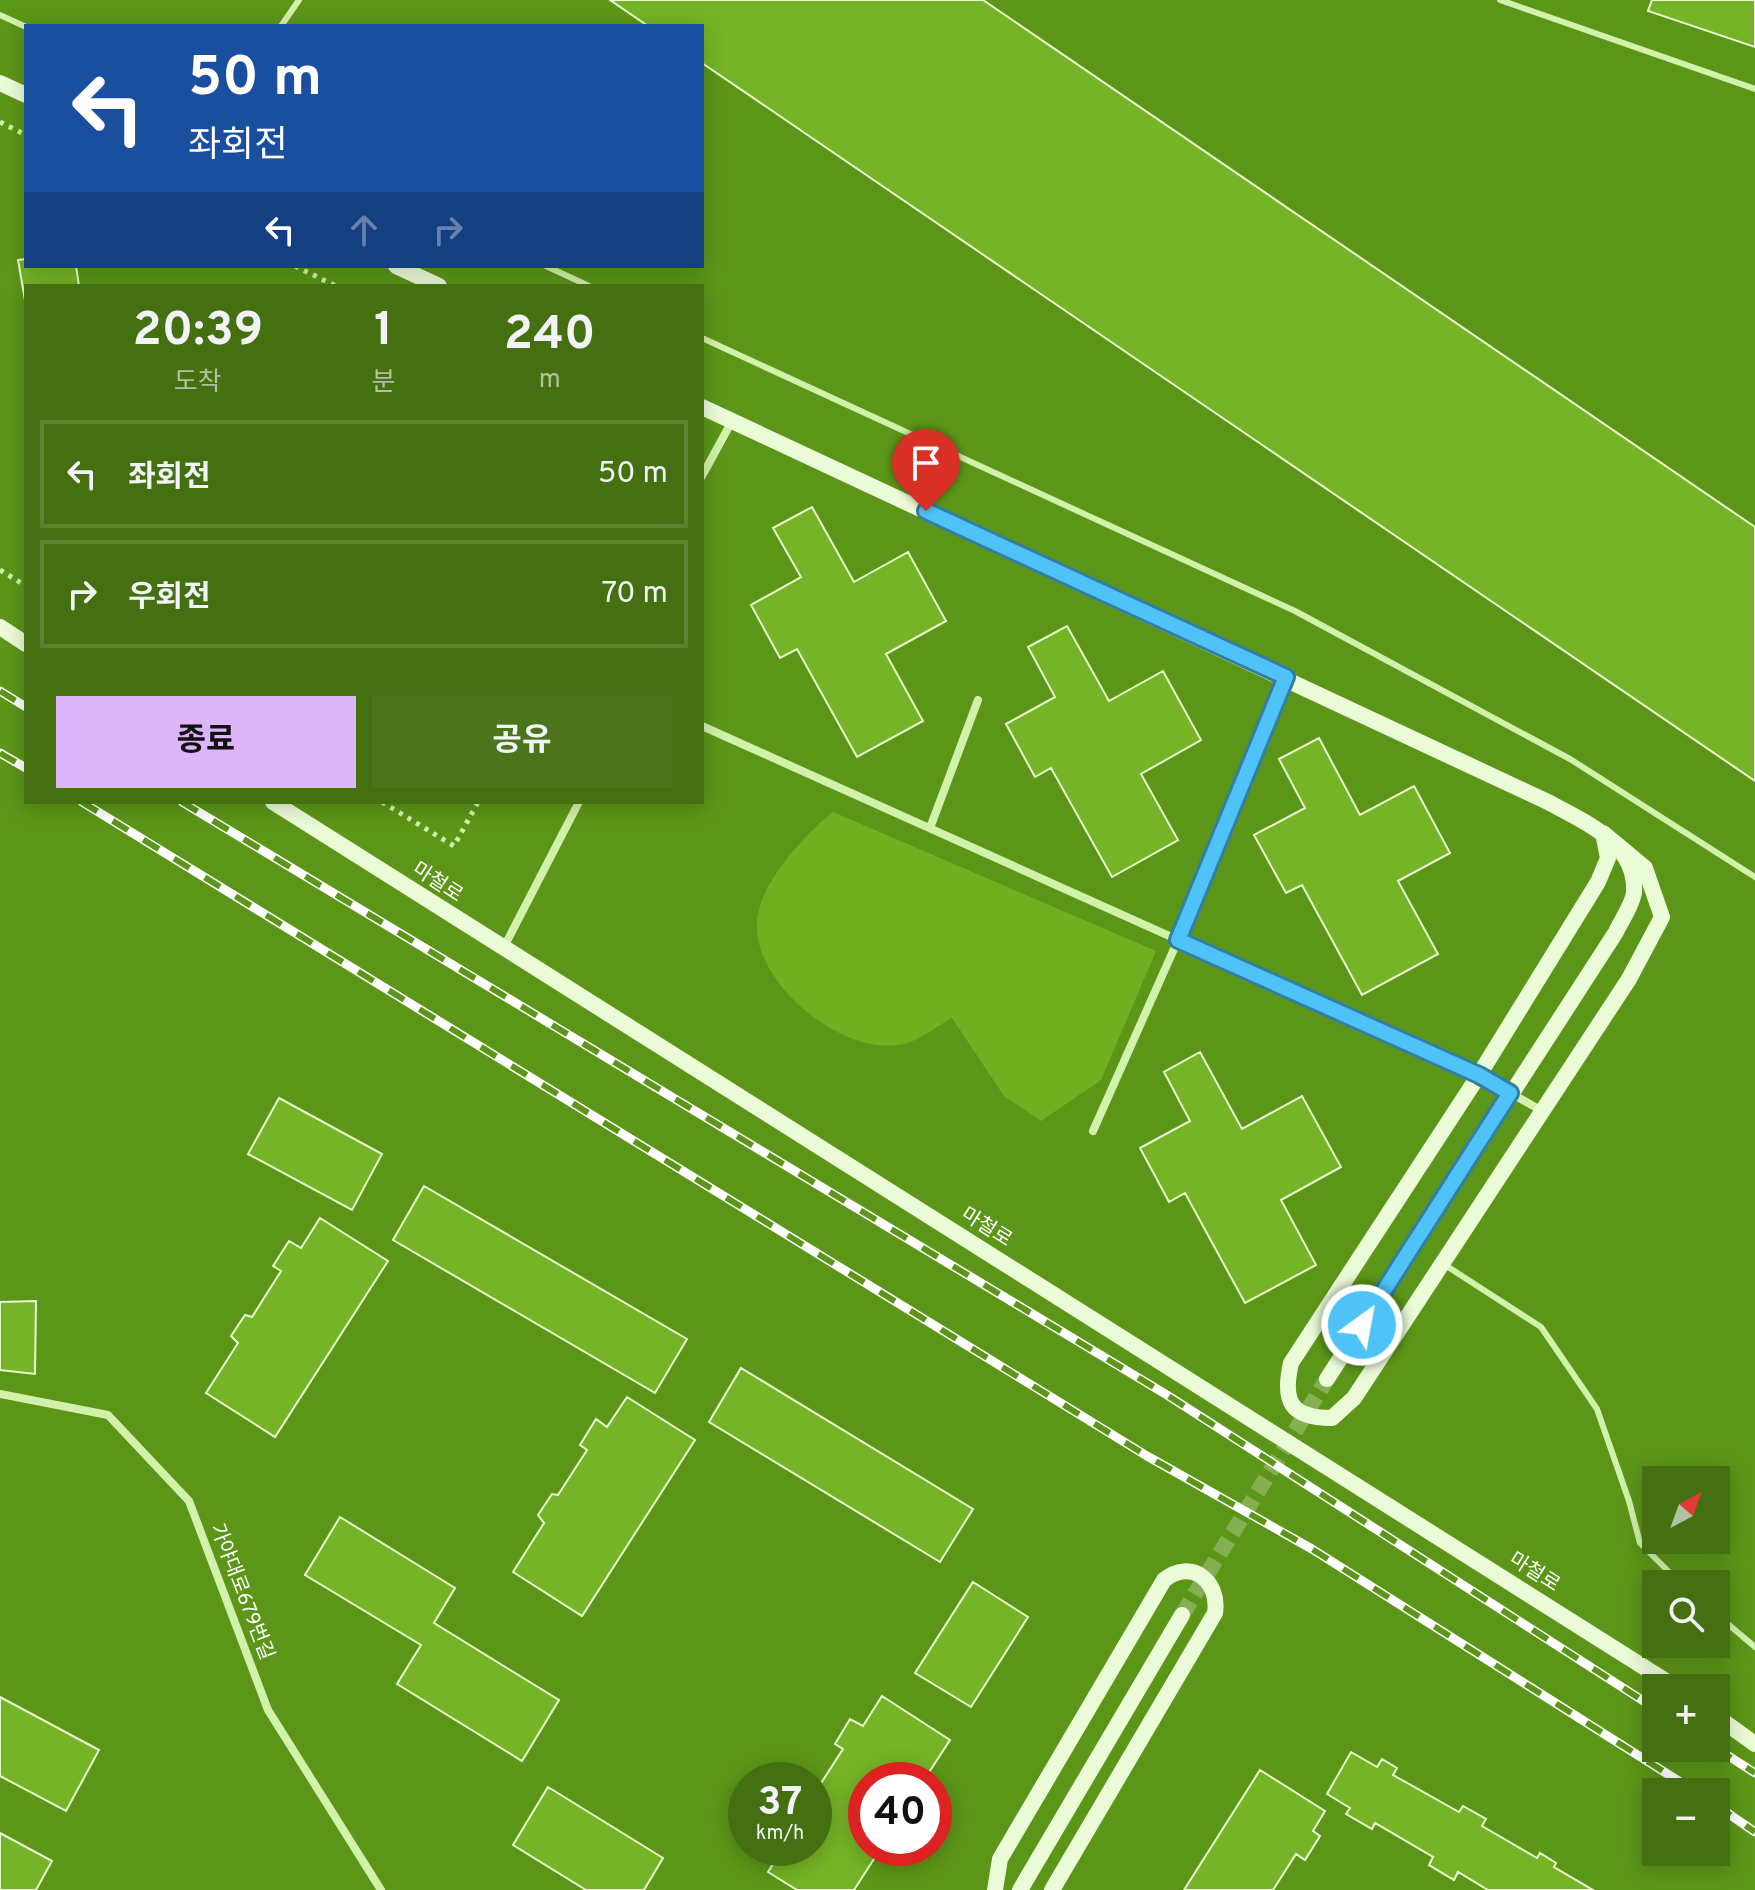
<!DOCTYPE html>
<html lang="ko">
<head>
<meta charset="utf-8">
<style>
  body { margin:0; font-family:Overpass,"Noto Sans KR",sans-serif; background:#4c751b; color:#f1f3f6; height:100vh; display:flex; flex-direction:column; font-size:30px; white-space:nowrap }
  * { box-sizing:border-box; margin:0 }
  p { font-size:26px; color:#b0c19f }
  .icon { flex:none; width:44px; height:44px; fill:none; stroke:currentColor; stroke-width:2; stroke-linecap:round; stroke-linejoin:round }
  .map { position:relative; flex:1; overflow:hidden }
  .drawer { position:absolute; left:24px; top:284px; width:680px; height:520px; display:flex; flex-direction:column; background:#457012; border-radius:0px; box-shadow:0 4px 20px #0003 }
  .drawer>* { flex:none }
  .top-card { position:absolute; left:24px; top:24px; width:680px; height:244px; border-radius:0px; box-shadow:0 4px 20px #0003; background:#1a4fa0; color:#fff; overflow:hidden }
  .needle { width:52px; rotate:41deg }
  .fabs { position:absolute; left:1642px; top:1466px; display:grid; gap:16px }
  .fabs a { display:grid; place-items:center; width:88px; height:88px; border-radius:0px; background:#457012; box-shadow:0 4px 20px #0003; font-size:40px }
  .speed { position:absolute; left:728px; top:1762px; display:flex; gap:16px; font-size:40px; font-weight:700; text-align:center }
  .speed>* { display:grid; place-content:center; width:104px; height:104px; border-radius:50%; background:#457012; box-shadow:0 4px 20px #0003; line-height:1 }
  .speed small { font-size:20px; font-weight:400 }
  .speed .limit { border:12px solid #d22; background:#fff; color:#111 }
  .pin { position:absolute; display:grid; place-items:center; width:68px; height:68px; color:#fff; margin:-82px -34px; border-radius:50% 50% 50% 0; rotate:-45deg; box-shadow:0 0 8px #0007 }
  .pin .icon { rotate:45deg }
  .me { position:absolute; width:88px; margin:-44px; rotate:32deg; stroke-linejoin:round; filter:drop-shadow(0 0 6px #0008) }
  .turn { display:flex; align-items:center; gap:28px; height:168px; padding:0 32px; font-size:36px }
  .turn .icon { width:104px; height:104px; stroke-width:2.5 }
  .turn b { display:block; font-size:56px; line-height:68px }
  .lanes { display:flex; align-items:center; height:76px; padding:0 32px; background:#0003; justify-content:center; gap:40px; direction:ltr }
  .lanes .off { opacity:.35 }
  .eta { display:flex; justify-content:space-evenly; align-items:center; height:136px; text-align:center }
  .eta b { font-size:48px; font-weight:700; line-height:56px }
  .primary-button { display:flex; gap:16px; margin-top:auto; padding:16px 32px }
  .primary-button a { flex:1; height:92px; border-radius:0px; background:#ddb5fa; color:#111; font-size:32px; font-weight:700; line-height:92px; text-align:center }
  .primary-button a+a { background:#4c751b; color:#f1f3f6 }
  ul { padding:0; list-style:none }
  li { display:flex; align-items:center; gap:24px; height:108px; margin:0 16px 12px; padding:0 16px; border:4px solid #5d8232; border-radius:0px }
  li div { flex:1 }
  li b { display:block; font-size:30px }
  li em { font-style:normal }
  .map>svg:first-child { display:block }
  .green { fill:#70af20 }
  .building { fill:#75b426; stroke:#e9fcd1; stroke-width:2 }
  .lines { fill:none; stroke-linecap:round; stroke-linejoin:round }
  .secondary-tunnel { stroke:#85b052; stroke-width:16; stroke-dasharray:16 8; stroke-linecap:butt }
  .path { stroke:#d2f1aa; stroke-width:5; stroke-dasharray:4 6; stroke-linecap:butt }
  .lane { stroke:#d2f1aa; stroke-width:6 }
  .street { stroke:#d2f1aa; stroke-width:8 }
  .secondary { stroke:#ebfbd8; stroke-width:16 }
  .rail-casing { stroke:#fff; stroke-width:9 }
  .rail { stroke:#5c9618; stroke-width:6; stroke-dasharray:18; stroke-linecap:butt }
  .route-casing { stroke:#337fa1; stroke-width:20 }
  .route { stroke:#4fc3f7; stroke-width:14 }
  .labels { text-anchor:middle; dominant-baseline:central; stroke-width:8; stroke-linejoin:round; paint-order:stroke }
  .street-label { font-size:20px; fill:#fff; stroke:#5c9618 }
</style>
</head>
<body>
<div class="map">
<svg width="1755" height="1890" viewBox="0 0 1755 1890">
  <rect width="100%" height="100%" fill="#5c9618"/>
  <path class="green" d="M833 812 1156 951 1101 1080 1041 1121 1004 1096 952 1018C935 1027 917 1043 898 1045 839 1054 751 981 757 920 760 883 805 834 833 812Z"/>
  <path class="building" d="M610 0H983L1755 527V781L702 63V26H648Z
    M1652 0H1755V47L1648 11Z
    M26 259V266H76L79 286H26V306L18 260Z
    M812 507 854 582 908 552 946 621 886 654 923 721 857 757 797 649 780 658 751 605 801 577 773 528Z
    M1067 626 1109 701 1163 671 1201 740 1141 774 1178 840 1112 877 1051 768 1035 777 1006 724 1055 697 1028 647Z
    M1319 738 1360 815 1414 786 1450 853 1398 881 1438 954 1362 995 1302 885 1286 893 1254 835 1305 808 1279 759Z
    M1200 1052 1242 1129 1302 1096 1341 1167 1281 1200 1316 1265 1245 1303 1185 1193 1169 1202 1140 1148 1190 1121 1164 1072Z
    M279 1098 382 1154 352 1210 248 1154Z
    M424 1186 687 1339 655 1393 393 1240Z
    M320 1218 388 1261 275 1437 206 1393 238 1343 231 1336 245 1315 252 1317 281 1271 273 1266 289 1241 301 1248Z
    M36 1301 35 1374 0 1370V1302Z
    M741 1368 973 1509 940 1562 709 1422Z
    M627 1397 695 1440 582 1616 513 1572 544 1523 538 1515 552 1494 558 1495 587 1450 580 1445 596 1419 607 1427Z
    M340 1517 455 1588 434 1623 559 1700 522 1761 397 1684 421 1645 305 1575Z
    M973 1582 1028 1617 971 1707 915 1673Z
    M882 1696 950 1740 924 1780H866V1848H881L854 1890H797L768 1872 783 1848H814V1794L843 1749 835 1744 850 1719 863 1726Z
    M0 1697 99 1750 66 1811 0 1776Z
    M1351 1752 1377 1767 1382 1759 1397 1768 1393 1775 1459 1812 1463 1806 1486 1819 1482 1826 1537 1858 1540 1853 1556 1863 1554 1867 1593 1890H1488L1458 1872 1454 1880 1429 1865 1433 1857 1375 1823 1372 1829 1346 1814 1350 1808 1327 1794Z
    M1260 1770 1325 1811 1313 1831 1320 1836 1305 1860 1296 1854 1273 1890H1184Z
    M548 1787 663 1858 644 1890H586L513 1845Z
    M0 1833 52 1861 36 1890H0Z"/>
  <g class="lines">
    <path class="secondary-tunnel" d="M1182 1615 1327 1379"/>
    <path class="path" d="M0 122 26 135
      M295 266 336 286
      M0 570 26 586
      M382 802 454 846 478 802"/>
    <path class="lane" d="M1500 0 1755 89
      M0 15 26 27
      M281 26 299 0
      M546 266 589 286
      M702 338 1295 611 1570 759 1755 877
      M1445 1265 1541 1327 1597 1409 1629 1501 1640 1543 1681 1584
      M1716 1614 1755 1647"/>
    <path class="street" d="M702 476 732 421
      M702 726 1479 1075 1542 1111
      M930 828 978 700
      M504 947 579 802
      M1093 1131 1178 940 1285 677
      M0 1394 108 1415 189 1501 268 1710 381 1890"/>
    <path class="secondary" d="M0 83 26 95
      M396 266 439 286
      M702 407 1548 802C1584 822 1637 843 1634 892 1633 904 1621 921 1616 932L1327 1379
      M0 627 26 644
      M273 802 1677 1688
      M1603 833 1645 868 1662 917 1629 979 1354 1398 1332 1418C1291 1418 1282 1402 1291 1363L1479 1075 1598 882 1608 858Z
      M1716 1716 1755 1744
      M995 1890 1000 1859 1164 1580C1191 1558 1220 1581 1215 1613L1052 1890
      M1020 1890 1182 1615"/>
    <defs>
      <path id="rail" d="M0 691 26 707
        M0 753 26 768
        M82 802 1147 1456 1312 1549 1696 1792
        M182 802 1167 1395 1656 1709
        M1716 1748 1755 1773
        M1716 1805 1755 1832"/>
    </defs>
    <use href="#rail" class="rail-casing"/>
    <use href="#rail" class="rail"/>
  </g>
  <g class="lines">
    <defs>
      <path id="route" d="M926 511 1286 677 1178 940 1479 1075 1510 1093 1362 1325"/>
    </defs>
    <use href="#route" class="route-casing"/>
    <use href="#route" class="route"/>
  </g>
  <g class="labels">
    <g class="street-label">
      <text transform="translate(437 883) rotate(33)">마철로</text>
      <text transform="translate(986 1228) rotate(32)">마철로</text>
      <text transform="translate(1534 1573) rotate(32)">마철로</text>
      <text transform="translate(241 1592) rotate(69)">가야대로679번길</text>
    </g>
  </g>
</svg>
<div class="fabs">
<a><svg class="needle" viewBox="-14 -14 28 28"><path d="M0-13l5 13h-10z" fill="#e53935"/><path d="M0 13l5-13h-10z" fill="#b0c19f"/></svg></a>
<a><svg class="icon" aria-label="search" viewBox="0 0 24 24"><circle cx="10" cy="10" r="6"/><path d="M15 15l6 6"/></svg></a>
<a>+</a>
<a>−</a>
</div>
<div class="speed"><div>37<small>km/h</small></div><div class="limit">40</div></div>
<div class="pin" style="left:926px;top:511px;background:#d93025"><svg class="icon" aria-label="arrive" viewBox="0 0 24 24"><path d="M6 21V4h12l-3 4 3 4H6"/></svg></div>
<svg class="me" style="left:1362px;top:1325px" viewBox="-20 -20 40 40"><circle r="17" fill="#4fc3f7" stroke="#fff" stroke-width="3"/><path d="M0-11L8 9 0 5-8 9z" fill="#fff"/></svg>
<div class="top-card">
<div class="turn"><svg class="icon" aria-label="left" viewBox="0 0 24 24"><path d="M17 20v-9H6M10 6l-5 5 5 5"/></svg><div><b>50 m</b>좌회전</div></div>
<div class="lanes"><svg class="icon" aria-label="left" viewBox="0 0 24 24"><path d="M17 20v-9H6M10 6l-5 5 5 5"/></svg><svg class="icon off" aria-label="ahead" viewBox="0 0 24 24"><path d="M12 20V5M6 11l6-6 6 6"/></svg><svg class="icon off" aria-label="right" viewBox="0 0 24 24"><path d="M7 20v-9h11M14 6l5 5-5 5"/></svg></div>
</div>
<section class="drawer">
<div class="eta">
<div><b>20:39</b><p>도착</p></div>
<div><b>1</b><p>분</p></div>
<div><b>240</b><p>m</p></div>
</div>
<ul>
<li><svg class="icon" aria-label="left" viewBox="0 0 24 24"><path d="M17 20v-9H6M10 6l-5 5 5 5"/></svg><div><b>좌회전</b></div><em>50 m</em></li>
<li><svg class="icon" aria-label="right" viewBox="0 0 24 24"><path d="M7 20v-9h11M14 6l5 5-5 5"/></svg><div><b>우회전</b></div><em>70 m</em></li>
</ul>
<div class="primary-button"><a>종료</a><a>공유</a></div>
</section>
</div>
</body>
</html>
